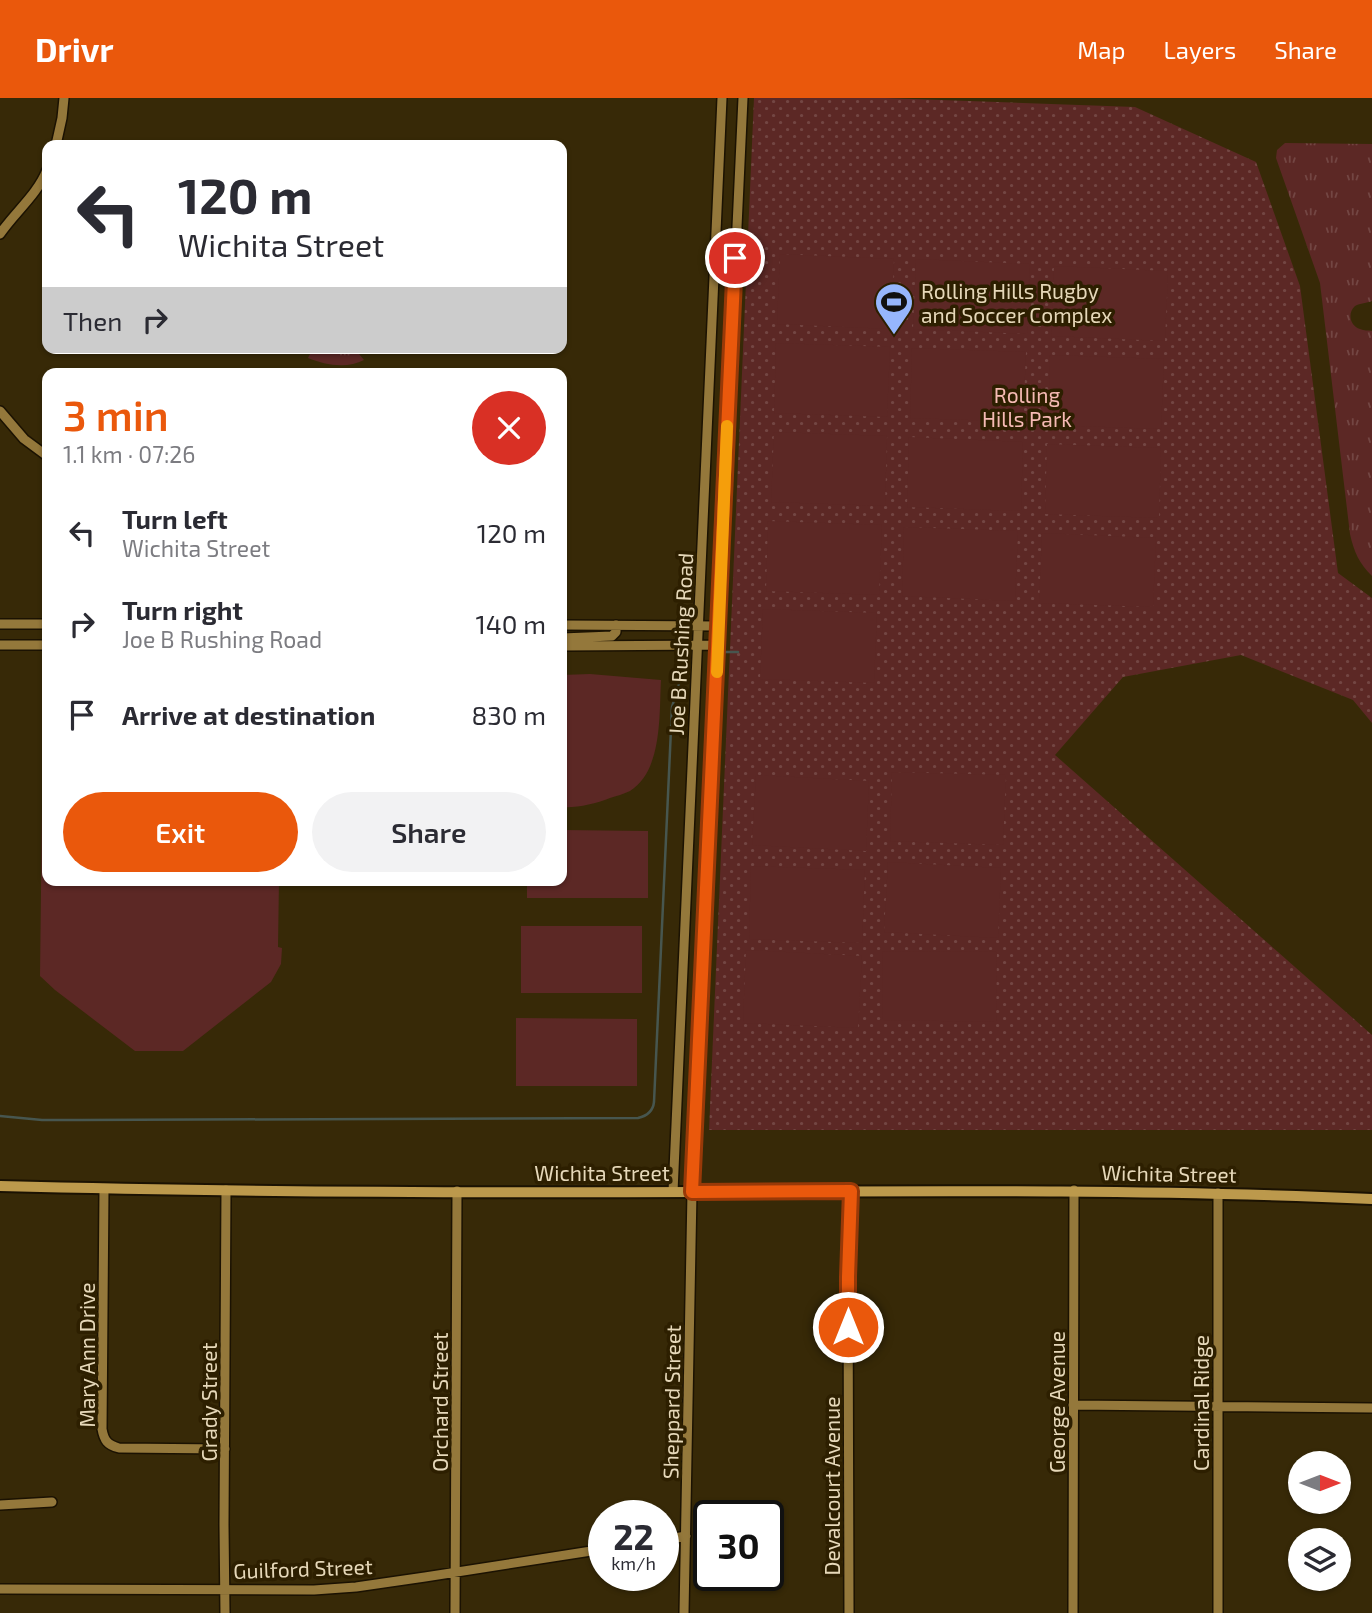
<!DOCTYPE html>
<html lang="en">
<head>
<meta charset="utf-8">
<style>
  body { margin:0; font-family:"Exo 2",sans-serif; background:#f2f2f3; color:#2b2b33; height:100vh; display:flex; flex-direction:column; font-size:26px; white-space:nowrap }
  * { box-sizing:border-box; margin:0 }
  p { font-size:23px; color:#7c7c81 }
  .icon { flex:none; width:38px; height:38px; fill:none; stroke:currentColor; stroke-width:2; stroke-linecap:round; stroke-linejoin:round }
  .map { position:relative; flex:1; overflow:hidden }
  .sheet { position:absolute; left:42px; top:270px; width:525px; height:518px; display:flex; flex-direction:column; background:#fff; border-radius:14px; box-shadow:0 2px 5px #0004 }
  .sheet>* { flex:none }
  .top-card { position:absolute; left:42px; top:42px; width:525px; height:214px; border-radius:14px; box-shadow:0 2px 5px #0004; background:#fff; color:#2b2b33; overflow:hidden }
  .needle { width:46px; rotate:90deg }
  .controls { position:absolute; left:1288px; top:1353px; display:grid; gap:14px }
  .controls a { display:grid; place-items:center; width:63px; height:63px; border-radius:50%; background:#fff; box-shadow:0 2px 5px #0004; font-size:35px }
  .speed { position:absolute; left:588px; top:1402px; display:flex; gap:14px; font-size:35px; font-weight:700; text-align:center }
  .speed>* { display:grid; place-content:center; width:91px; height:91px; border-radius:50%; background:#fff; box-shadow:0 2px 5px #0004; line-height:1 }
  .speed small { font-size:18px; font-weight:400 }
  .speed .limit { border:4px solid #111; border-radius:10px; background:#fff; color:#111 }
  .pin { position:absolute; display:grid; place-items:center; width:60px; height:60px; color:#fff; margin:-30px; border:4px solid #fff; border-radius:50%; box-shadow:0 2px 7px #0007 }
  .me { position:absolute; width:77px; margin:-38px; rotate:0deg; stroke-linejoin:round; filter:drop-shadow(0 0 5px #0008) }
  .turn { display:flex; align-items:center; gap:24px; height:147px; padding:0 21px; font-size:32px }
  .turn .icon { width:91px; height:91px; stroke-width:2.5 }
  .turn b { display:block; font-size:49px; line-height:60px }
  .then { display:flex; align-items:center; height:66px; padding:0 21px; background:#0003; gap:14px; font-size:26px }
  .round { display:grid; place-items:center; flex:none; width:74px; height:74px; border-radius:37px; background:#f2f2f3 }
  .head { display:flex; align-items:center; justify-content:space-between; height:119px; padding:0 21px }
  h1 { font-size:42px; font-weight:600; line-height:52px; color:#ea580c }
  .cta { display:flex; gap:14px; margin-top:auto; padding:14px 21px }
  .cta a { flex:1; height:80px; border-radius:42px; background:#ea580c; color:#fff; font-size:28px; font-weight:600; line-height:80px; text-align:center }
  .cta a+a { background:#f2f2f3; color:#2b2b33 }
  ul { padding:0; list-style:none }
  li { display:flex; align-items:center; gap:21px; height:91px; padding:0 21px }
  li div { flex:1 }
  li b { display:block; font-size:26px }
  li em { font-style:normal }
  header { display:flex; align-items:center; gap:42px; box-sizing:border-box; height:98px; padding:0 35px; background:#ea580c; color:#fff }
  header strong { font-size:33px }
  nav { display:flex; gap:38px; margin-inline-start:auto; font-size:24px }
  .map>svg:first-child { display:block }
  .grass { fill:url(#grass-tufts) }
  .park { fill:url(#park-dots) }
  .pitch { fill:#5c2825 }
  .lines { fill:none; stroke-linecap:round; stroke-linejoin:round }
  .stream { stroke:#47564f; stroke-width:2.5 }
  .minor-casing { stroke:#1b1202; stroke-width:12 }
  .major-casing { stroke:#1b1202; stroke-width:14 }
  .minor { stroke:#94783b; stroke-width:9 }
  .major { stroke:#bc994c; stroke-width:10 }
  .route-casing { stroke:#983908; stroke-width:18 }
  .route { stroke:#ea580c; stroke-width:12 }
  .slow { stroke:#f59e0b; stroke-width:12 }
  .labels { text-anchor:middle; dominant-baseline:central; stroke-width:7; stroke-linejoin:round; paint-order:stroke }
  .poi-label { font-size:21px; fill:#e6d8b9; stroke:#2d1f00; text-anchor:start }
  .park-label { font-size:21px; fill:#f6bab4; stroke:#2d1f00 }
  .street-label { font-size:21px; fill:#e6d8b9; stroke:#2d1f00 }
</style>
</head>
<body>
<header>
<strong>Drivr</strong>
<nav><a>Map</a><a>Layers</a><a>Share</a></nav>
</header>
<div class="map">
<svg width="1372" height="1515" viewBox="0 0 1372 1515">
  <defs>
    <pattern id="grass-tufts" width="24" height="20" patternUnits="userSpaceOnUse" patternTransform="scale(1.75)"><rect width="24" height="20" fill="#5c2825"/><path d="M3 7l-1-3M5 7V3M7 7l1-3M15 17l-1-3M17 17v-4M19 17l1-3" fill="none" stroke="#734643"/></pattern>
    <pattern id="park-dots" width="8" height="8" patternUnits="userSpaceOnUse" patternTransform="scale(1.75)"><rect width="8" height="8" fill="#5c2825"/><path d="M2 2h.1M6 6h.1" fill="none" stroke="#734643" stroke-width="1.8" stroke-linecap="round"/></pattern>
  </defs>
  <rect width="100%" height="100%" fill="#372907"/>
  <path class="grass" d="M1285 45 1372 46V203C1367 205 1360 205 1355 208 1347 215 1350 228 1360 231 1364 233 1368 232 1372 233V478C1359 465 1354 454 1350 436L1320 185 1276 60 1277 52Z
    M313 250H354L364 262C347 271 325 267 308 260Z"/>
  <path class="park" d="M754 0H885L1135 9 1256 64 1300 188 1338 475 1372 500V625L1353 602 1241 557 1123 579 1055 657 1372 937V1032H709Z"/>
  <path class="pitch" d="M780 156 894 161 891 231 777 226Z
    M916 161 1030 166 1027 236 913 231Z
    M1054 168 1168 173 1165 243 1051 238Z
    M776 245 890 249 887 319 774 315Z
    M912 250 1026 254 1023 324 910 320Z
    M1050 257 1164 261 1161 331 1048 327Z
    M774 334 887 338 885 408 771 404Z
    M909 339 1023 344 1021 413 907 409Z
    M1047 346 1161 350 1159 420 1045 416Z
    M768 423 882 427 879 497 766 493Z
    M904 429 1018 433 1015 503 902 498Z
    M1042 435 1156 440 1153 509 1039 505Z
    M763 511 877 515 874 585 760 581Z
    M590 576 661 582C659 616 663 672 630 693 624 696 616 698 610 700 595 706 577 710 562 709V577Z
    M892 674 1006 677 1003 747 890 743Z
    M756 677 869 683 866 753 752 747Z
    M47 702V782H279L278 849 282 850 281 866 271 884 183 953H135L55 892 40 878 42 707Z
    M562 732 648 733V800H527V782H562Z
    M888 764 1001 770 998 840 884 834Z
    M751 768 865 772 862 845 749 841Z
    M521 828H642V895H521Z
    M746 852 862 858 858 930 743 925Z
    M883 853 997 854 996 924 882 922Z
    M516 920 637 921V988H516Z"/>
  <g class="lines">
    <path class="stream" d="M724 554H738
      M0 1018 42 1022H80L638 1020C647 1018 653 1013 654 1004L672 609 682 576 683 569"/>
    <defs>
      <path id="minor" d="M56 47 62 20 64 0
        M0 136C15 114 37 97 47 72
        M0 313 24 341 47 358
        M0 526H47
        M562 527 719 528
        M562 540 612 538 616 534V527
        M0 547H47
        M562 548 718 547
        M104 1091 102 1331C104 1342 107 1347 119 1350L225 1351
        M673 1094 722 0
        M1073 1307 1372 1310
        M0 1407 52 1404
        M663 1442 686 1438
        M0 1491 314 1492 356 1489 425 1479 604 1451
        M225 1515 224 1427 226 1092
        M455 1515 457 1093
        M684 1515 692 1094 743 0
        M849 1515 848 1179 851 1093
        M1073 1515 1074 1092
        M1218 1515V1095"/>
      <path id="major" d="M0 1088C232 1094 464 1095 696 1094 922 1093 1147 1091 1372 1101"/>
    </defs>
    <use href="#minor" class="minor-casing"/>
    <use href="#major" class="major-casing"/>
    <use href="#minor" class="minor"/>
    <use href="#major" class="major"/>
  </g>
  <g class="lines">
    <defs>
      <path id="route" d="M735 160 692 1094 851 1093 848 1179V1229"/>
    </defs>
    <use href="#route" class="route-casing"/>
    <use href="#route" class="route"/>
    <path class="slow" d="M717 574 727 328"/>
  </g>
  <defs>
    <symbol id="stadium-pin" viewBox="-11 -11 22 30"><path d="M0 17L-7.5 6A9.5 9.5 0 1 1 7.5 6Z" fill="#96b6fd" stroke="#2d1f00"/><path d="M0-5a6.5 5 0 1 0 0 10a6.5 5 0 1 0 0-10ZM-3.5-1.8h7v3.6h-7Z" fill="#111"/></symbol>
  </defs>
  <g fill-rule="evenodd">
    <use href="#stadium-pin" x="872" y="182" width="44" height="60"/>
  </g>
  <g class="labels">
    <g class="poi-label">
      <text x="921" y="192">Rolling Hills Rugby<tspan x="921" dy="24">and Soccer Complex</tspan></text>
    </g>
    <g class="park-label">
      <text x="1027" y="296">Rolling<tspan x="1027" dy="24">Hills Park</tspan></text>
    </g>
    <g class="street-label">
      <text transform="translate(680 546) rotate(-87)">Joe B Rushing Road</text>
      <text x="602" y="1074">Wichita Street</text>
      <text transform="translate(1169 1075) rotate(1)">Wichita Street</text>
      <text transform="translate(86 1257) rotate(-90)">Mary Ann Drive</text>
      <text transform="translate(208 1304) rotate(-90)">Grady Street</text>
      <text transform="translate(439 1304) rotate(-90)">Orchard Street</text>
      <text transform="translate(671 1304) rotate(-89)">Sheppard Street</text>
      <text transform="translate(1056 1304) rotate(-90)">George Avenue</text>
      <text transform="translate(1200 1305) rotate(-90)">Cardinal Ridge</text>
      <text transform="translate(831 1388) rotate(-90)">Devalcourt Avenue</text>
      <text transform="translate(303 1470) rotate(-2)">Guilford Street</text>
    </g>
  </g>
</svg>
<div class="controls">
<a><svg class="needle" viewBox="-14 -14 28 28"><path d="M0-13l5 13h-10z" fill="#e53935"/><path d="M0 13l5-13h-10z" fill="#7c7c81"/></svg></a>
<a><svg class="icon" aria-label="layers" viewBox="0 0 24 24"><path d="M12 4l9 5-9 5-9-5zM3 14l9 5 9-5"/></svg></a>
</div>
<div class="speed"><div>22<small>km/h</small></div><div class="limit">30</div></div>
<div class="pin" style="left:735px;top:160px;background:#d93025"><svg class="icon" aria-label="arrive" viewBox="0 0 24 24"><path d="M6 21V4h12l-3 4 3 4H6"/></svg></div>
<svg class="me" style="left:848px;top:1229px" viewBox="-20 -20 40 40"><circle r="17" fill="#ea580c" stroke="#fff" stroke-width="3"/><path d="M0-11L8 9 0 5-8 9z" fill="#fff"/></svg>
<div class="top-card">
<div class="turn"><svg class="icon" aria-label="left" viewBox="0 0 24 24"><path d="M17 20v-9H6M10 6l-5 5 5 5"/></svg><div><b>120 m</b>Wichita Street</div></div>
<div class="then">Then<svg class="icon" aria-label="right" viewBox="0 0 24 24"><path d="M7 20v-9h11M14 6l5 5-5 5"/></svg></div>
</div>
<section class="sheet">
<div class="head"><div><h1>3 min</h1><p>1.1 km · 07:26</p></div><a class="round" style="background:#d93025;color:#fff"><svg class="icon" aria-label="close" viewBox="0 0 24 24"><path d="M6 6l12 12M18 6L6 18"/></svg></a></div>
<ul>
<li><svg class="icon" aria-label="left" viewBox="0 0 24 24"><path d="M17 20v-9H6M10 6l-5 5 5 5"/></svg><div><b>Turn left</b><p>Wichita Street</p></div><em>120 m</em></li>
<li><svg class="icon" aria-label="right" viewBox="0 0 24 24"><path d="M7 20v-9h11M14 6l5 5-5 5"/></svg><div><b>Turn right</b><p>Joe B Rushing Road</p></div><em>140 m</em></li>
<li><svg class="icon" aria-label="arrive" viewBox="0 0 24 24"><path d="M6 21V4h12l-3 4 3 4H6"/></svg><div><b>Arrive at destination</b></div><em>830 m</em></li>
</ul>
<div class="cta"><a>Exit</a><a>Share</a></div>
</section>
</div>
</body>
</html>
